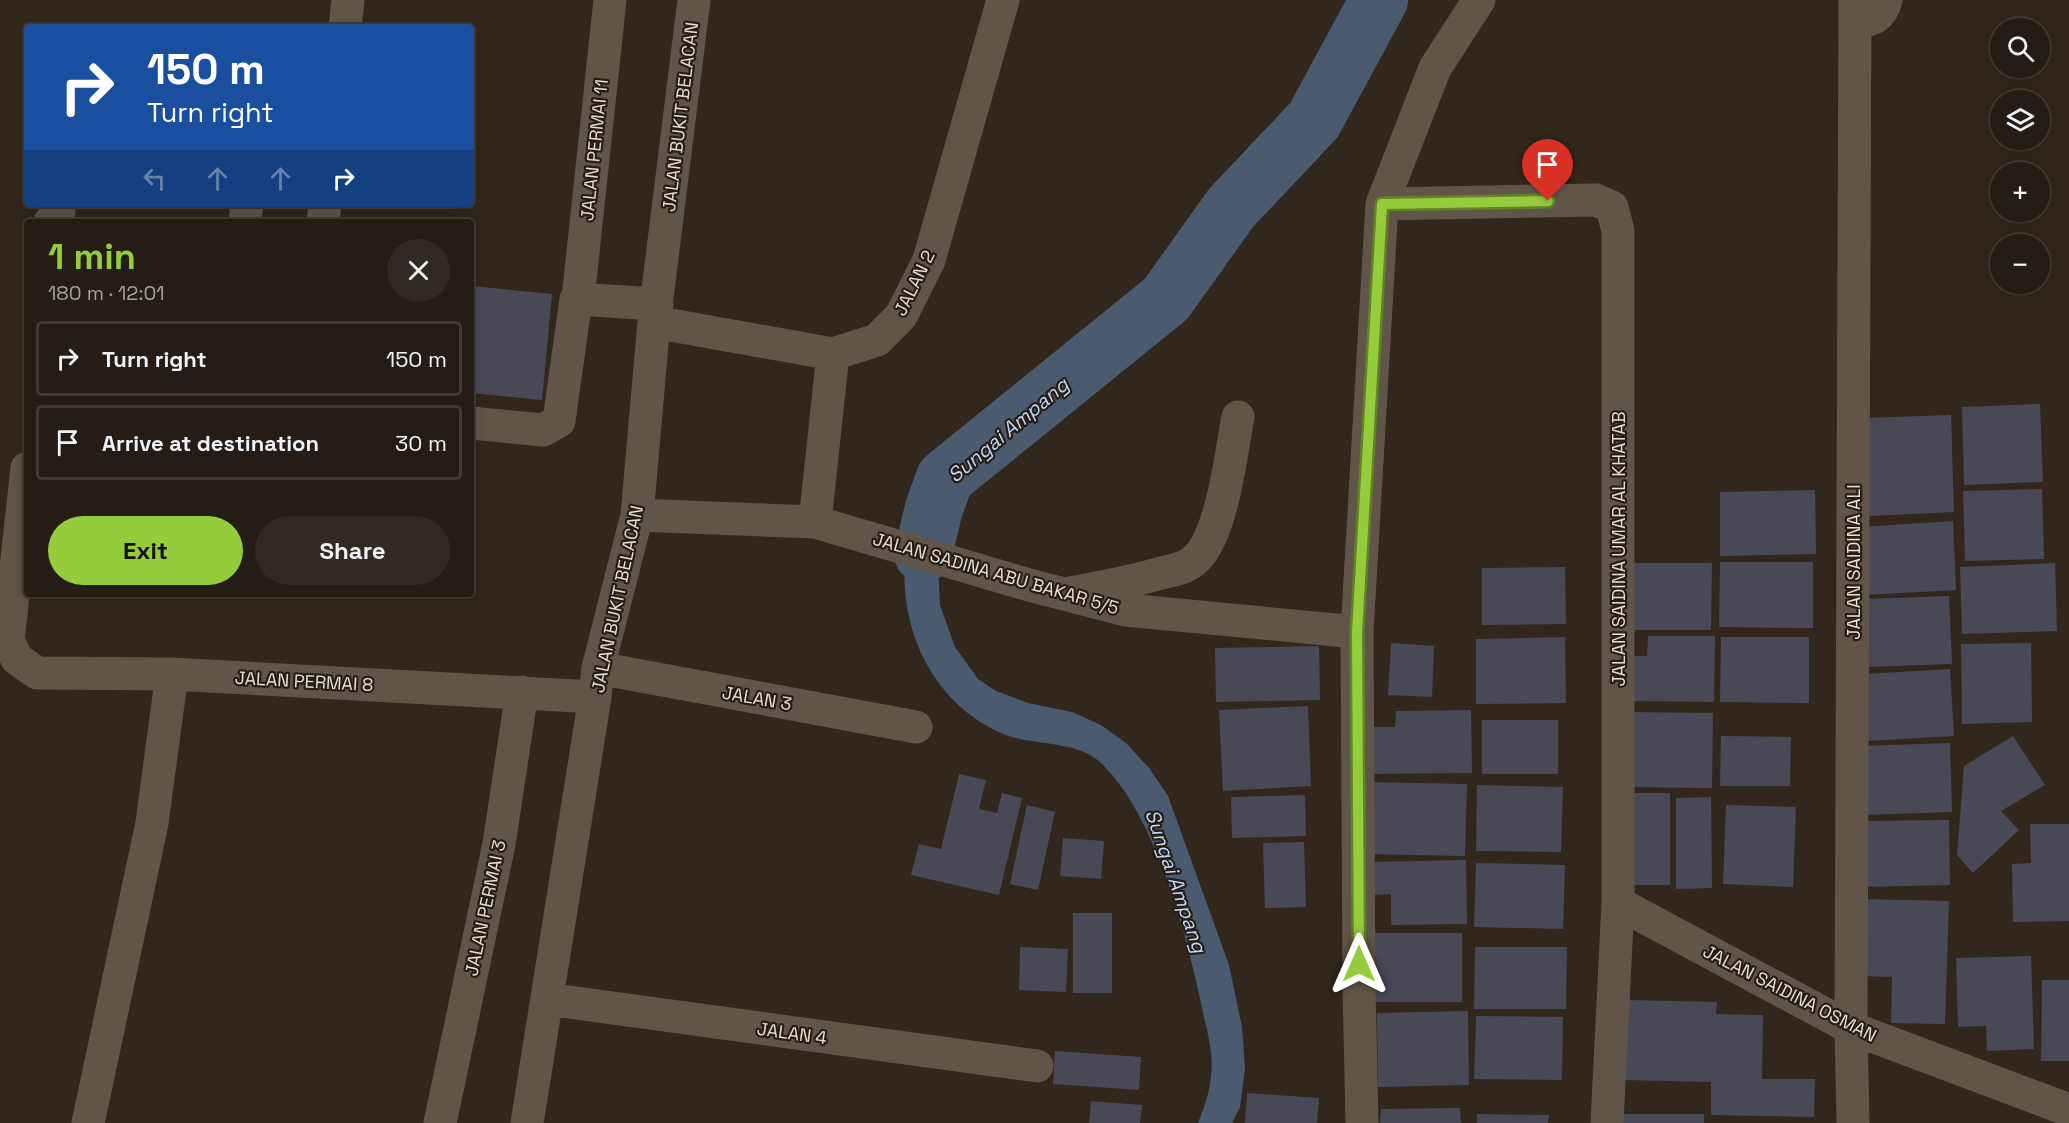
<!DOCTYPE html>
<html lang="en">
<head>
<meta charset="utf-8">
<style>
  body { margin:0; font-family:"Space Grotesk",sans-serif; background:#312a22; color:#f1f3f6; height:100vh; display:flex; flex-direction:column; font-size:22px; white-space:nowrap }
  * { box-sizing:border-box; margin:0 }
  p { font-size:20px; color:#a3a2a0 }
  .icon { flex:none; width:33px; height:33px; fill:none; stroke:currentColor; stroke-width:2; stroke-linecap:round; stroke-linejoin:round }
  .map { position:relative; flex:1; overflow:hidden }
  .sheet { position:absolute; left:24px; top:219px; width:450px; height:378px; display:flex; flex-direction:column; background:#251d15; border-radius:6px; box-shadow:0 3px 15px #0003,0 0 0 2px #423b34 }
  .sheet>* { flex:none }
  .top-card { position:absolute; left:24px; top:24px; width:450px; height:183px; border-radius:6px; box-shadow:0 3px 15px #0003,0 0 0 2px #423b34; background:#1a4fa0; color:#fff; overflow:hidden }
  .tools { position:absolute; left:1990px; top:18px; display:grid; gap:12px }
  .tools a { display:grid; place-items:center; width:60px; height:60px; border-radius:50%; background:#251d15; box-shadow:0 3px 15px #0003,0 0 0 2px #423b34; font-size:30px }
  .pin { position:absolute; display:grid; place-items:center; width:51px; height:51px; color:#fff; margin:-62px -26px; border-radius:50% 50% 50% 0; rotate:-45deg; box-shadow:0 0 6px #0007 }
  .pin .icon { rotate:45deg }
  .me { position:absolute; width:66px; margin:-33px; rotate:0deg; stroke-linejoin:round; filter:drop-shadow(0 0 4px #0008) }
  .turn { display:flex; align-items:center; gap:21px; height:126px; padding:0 24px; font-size:27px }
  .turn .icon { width:78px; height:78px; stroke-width:2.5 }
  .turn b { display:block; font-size:42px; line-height:51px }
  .lanes { display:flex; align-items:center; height:57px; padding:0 24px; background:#0003; justify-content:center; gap:30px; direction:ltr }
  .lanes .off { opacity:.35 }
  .round { display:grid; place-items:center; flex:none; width:63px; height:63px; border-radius:32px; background:#312a22 }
  .headline { display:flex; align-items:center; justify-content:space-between; height:102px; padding:0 24px }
  h1 { font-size:36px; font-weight:800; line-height:45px; color:#94cc3c }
  .cta { display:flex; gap:12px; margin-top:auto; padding:12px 24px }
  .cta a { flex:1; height:69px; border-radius:36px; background:#94cc3c; color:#111; font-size:24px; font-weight:800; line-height:69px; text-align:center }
  .cta a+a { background:#312a22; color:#f1f3f6 }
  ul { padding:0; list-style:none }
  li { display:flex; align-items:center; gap:18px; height:75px; margin:0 12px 9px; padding:0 12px; border:3px solid #423b34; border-radius:6px }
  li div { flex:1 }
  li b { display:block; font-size:22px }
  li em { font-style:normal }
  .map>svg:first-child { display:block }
  .water { fill:#4a5b70 }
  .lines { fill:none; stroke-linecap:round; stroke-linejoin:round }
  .river { stroke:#4a5b70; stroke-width:58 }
  .building { fill:#494857 }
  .minor { stroke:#615549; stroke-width:33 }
  .route-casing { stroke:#608527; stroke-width:15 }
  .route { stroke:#94cc3c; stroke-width:10 }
  .labels { text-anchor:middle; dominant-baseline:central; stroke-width:4.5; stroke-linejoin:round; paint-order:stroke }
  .street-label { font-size:18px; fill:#e6dfd8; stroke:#271d12 }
  .water-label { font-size:20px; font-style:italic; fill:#bfdafc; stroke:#271d12 }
</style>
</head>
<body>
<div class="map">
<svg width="2069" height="1123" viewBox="0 0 2069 1123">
  <rect width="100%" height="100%" fill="#31271c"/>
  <path class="water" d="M935 473 956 484 942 534 938 563 940 605 955 647 978 679 996 691 1028 703 1072 712 1101 725 1126 743 1149 768 1168 796 1229 965 1242 1027 1245 1069 1240 1107 1232 1123H1198C1204 1108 1210 1092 1211 1075 1214 1055 1207 1031 1203 1012 1188 939 1156 815 1101 763 1076 740 1035 746 1006 735 904 694 876 560 935 473Z"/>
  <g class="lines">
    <path class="river" d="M923 554 934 508 945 478 1166 299 1231 208 1314 120 1379 0"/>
  </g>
  <path class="building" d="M471 286 552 294 542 400 471 393Z
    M2040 404 2043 482 1964 485 1962 407Z
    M1951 415 1954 512 1869 516 1865 418Z
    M2042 489 2044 559 1965 561 1963 491Z
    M1815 490 1816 554 1720 556V492Z
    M1953 521 1956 590 1865 595 1862 527Z
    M1720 562H1813V628L1719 627Z
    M1628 563H1712L1711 630H1627Z
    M2055 563 2057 631 1962 634 1960 567Z
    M1565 567 1566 624 1482 625V568Z
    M1949 596 1952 664 1867 667 1864 599Z
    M1648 636H1715L1714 702 1627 701 1628 656H1647Z
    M1565 637 1566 703 1476 704V639Z
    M1721 637H1809V703L1720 702Z
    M1391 643 1434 646 1432 697 1388 695Z
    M2031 643 2032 722 1962 724 1961 644Z
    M1319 646 1320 700 1216 702 1215 648Z
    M1950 669 1954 736 1868 741 1865 674Z
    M1308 706 1311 786 1223 791 1219 710Z
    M1471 710 1472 773 1370 774V727H1395L1396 711Z
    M1623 712 1713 713 1712 788 1621 787Z
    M1482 720H1558V774H1482Z
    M1721 736 1791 737 1790 786H1720Z
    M2013 736 2045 785 2001 811 2019 830 1973 873 1957 855 1964 766Z
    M1950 743 1952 812 1863 815 1861 746Z
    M959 774 986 780 979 809 997 813 1002 793 1022 798 999 895 911 875 919 844 941 849Z
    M1366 782 1467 784 1465 856 1364 854Z
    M1477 785 1563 787 1561 852 1476 851Z
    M1626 793H1670V885H1627Z
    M1305 795 1306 836 1232 838 1231 797Z
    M1711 797 1712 888 1676 889V798Z
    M1027 805 1055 812 1038 890 1010 884Z
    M1726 805 1796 807 1793 887 1723 884Z
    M1949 820 1950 885 1863 887 1862 821Z
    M2030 824H2069V921L2013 922 2012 864 2031 863Z
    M1063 838 1104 841 1101 879 1060 876Z
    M1304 842 1306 907 1265 908 1263 843Z
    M1466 860 1467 924 1391 925V894L1370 895V862Z
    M1476 863 1565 865 1563 929 1474 927Z
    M1861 899 1949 901 1945 1024 1891 1023 1892 977 1858 976Z
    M1073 913H1112V993H1073Z
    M1369 933H1462V1002H1369Z
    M1020 947 1068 949 1066 992 1019 990Z
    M1475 947H1567L1566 1009H1474Z
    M2031 956 2034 1049 1987 1051 1986 1026 1958 1027 1956 958Z
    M2042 980H2069V1061H2041Z
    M1626 1000 1717 1002 1716 1014 1763 1015 1762 1079H1815L1814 1117 1711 1115V1082L1624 1080Z
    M1468 1011 1469 1085 1378 1087 1377 1013Z
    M1476 1016 1563 1017 1562 1080 1474 1079Z
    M1055 1051 1141 1057 1139 1090 1053 1084Z
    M1247 1093 1319 1098 1317 1123H1245Z
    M1091 1101 1142 1105 1140 1123H1089Z
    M1460 1108 1461 1123H1380L1381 1109Z
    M1477 1114 1549 1115 1548 1123H1477Z
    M1614 1114H1704V1123H1614Z"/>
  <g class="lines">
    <path class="minor" d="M1855 23C1873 20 1881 18 1886 0
      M345 27 348 0
      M1382 204 1596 200 1612 207 1618 231V903L1607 1123
      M50 222 59 211
      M245 222 247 204
      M323 222 325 204
      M578 299 610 0
      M654 322 833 354 877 340 901 316 929 260 1003 0
      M471 423 543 430 559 421 576 299 657 304
      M27 468 8 641 17 659 37 673 172 674 595 697
      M637 515 815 522 1029 585 1126 610 1357 632
      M815 522 833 354
      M1071 593C1101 587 1132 582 1161 573 1171 571 1182 569 1191 563 1222 543 1231 452 1238 417
      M598 668 916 727
      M1618 903 1851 1028 2069 1110
      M547 999 1037 1066
      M88 1123 152 823 172 674
      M440 1123 499 844 522 692
      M527 1123 595 697 598 668 637 515 654 322 694 0
      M1362 1123 1359 987 1357 632 1382 204 1435 68 1479 0
      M1853 1123 1851 1028 1855 0"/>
  </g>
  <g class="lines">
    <defs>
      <path id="route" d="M1359 964 1357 632 1382 204 1548 201"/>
    </defs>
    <use href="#route" class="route-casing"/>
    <use href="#route" class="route"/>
  </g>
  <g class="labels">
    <g class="street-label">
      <text transform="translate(680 117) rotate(-83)">JALAN BUKIT BELACAN</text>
      <text transform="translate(594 150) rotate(-84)">JALAN PERMAI 11</text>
      <text transform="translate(914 283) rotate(-64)">JALAN 2</text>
      <text transform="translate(1618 549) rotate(-90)">JALAN SAIDINA UMAR AL KHATAB</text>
      <text transform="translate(1853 562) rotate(-90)">JALAN SAIDINA ALI</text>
      <text transform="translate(996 573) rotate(16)">JALAN SADINA ABU BAKAR 5/5</text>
      <text transform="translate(617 599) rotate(-78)">JALAN BUKIT BELACAN</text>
      <text transform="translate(304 681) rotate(3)">JALAN PERMAI 8</text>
      <text transform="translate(757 698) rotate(10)">JALAN 3</text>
      <text transform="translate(485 908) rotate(-78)">JALAN PERMAI 3</text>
      <text transform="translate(1790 993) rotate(27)">JALAN SAIDINA OSMAN</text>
      <text transform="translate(792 1033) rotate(8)">JALAN 4</text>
    </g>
    <g class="water-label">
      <text transform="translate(1008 430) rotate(-40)">Sungai Ampang</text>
      <text transform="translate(1176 881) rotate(71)">Sungai Ampang</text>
    </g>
  </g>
</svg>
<div class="tools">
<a><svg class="icon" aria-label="search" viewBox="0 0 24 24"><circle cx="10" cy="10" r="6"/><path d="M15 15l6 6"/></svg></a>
<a><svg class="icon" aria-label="layers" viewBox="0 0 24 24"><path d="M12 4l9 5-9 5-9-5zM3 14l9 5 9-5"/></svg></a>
<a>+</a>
<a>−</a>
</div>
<div class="pin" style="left:1548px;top:201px;background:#d93025"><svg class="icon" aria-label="arrive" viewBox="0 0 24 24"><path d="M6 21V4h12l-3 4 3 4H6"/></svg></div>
<svg class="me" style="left:1359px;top:964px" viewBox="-20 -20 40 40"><path d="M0-17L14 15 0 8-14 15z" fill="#94cc3c" stroke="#fff" stroke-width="4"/></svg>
<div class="top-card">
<div class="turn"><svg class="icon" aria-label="right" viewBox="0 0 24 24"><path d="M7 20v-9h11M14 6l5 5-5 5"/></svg><div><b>150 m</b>Turn right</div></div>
<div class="lanes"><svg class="icon off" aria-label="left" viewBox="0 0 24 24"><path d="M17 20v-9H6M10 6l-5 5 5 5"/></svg><svg class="icon off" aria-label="ahead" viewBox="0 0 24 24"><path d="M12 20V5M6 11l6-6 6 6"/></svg><svg class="icon off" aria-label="ahead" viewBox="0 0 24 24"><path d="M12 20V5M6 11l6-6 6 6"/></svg><svg class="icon" aria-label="right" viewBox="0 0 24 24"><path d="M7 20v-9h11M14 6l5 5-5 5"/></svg></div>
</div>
<section class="sheet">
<div class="headline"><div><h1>1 min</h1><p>180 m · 12:01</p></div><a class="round"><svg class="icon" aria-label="close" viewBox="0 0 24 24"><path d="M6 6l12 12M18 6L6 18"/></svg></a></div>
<ul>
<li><svg class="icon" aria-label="right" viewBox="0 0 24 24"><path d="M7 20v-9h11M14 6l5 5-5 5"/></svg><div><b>Turn right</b></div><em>150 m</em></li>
<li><svg class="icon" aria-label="arrive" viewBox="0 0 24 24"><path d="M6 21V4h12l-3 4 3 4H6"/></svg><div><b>Arrive at destination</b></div><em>30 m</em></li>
</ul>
<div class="cta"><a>Exit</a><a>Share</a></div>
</section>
</div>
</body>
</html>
